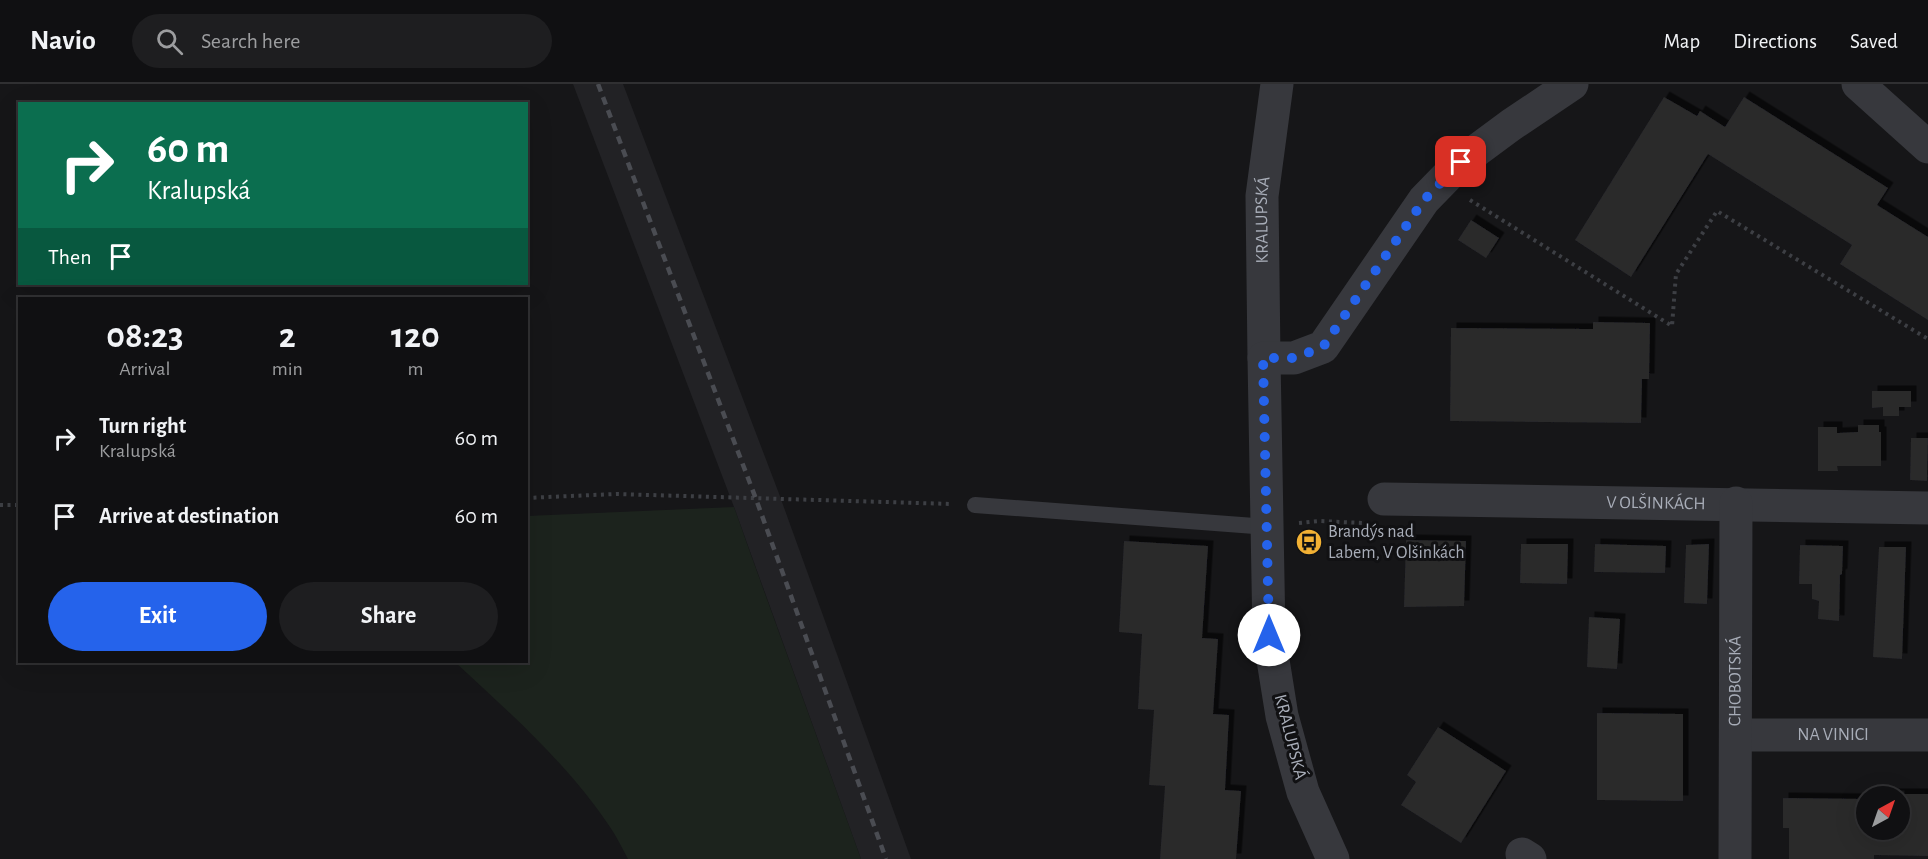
<!DOCTYPE html>
<html lang="en">
<head>
<meta charset="utf-8">
<style>
  body { margin:0; font-family:"Alegreya Sans",sans-serif; background:#1e1e20; color:#f1f3f6; height:100vh; display:flex; flex-direction:column; font-size:22px; white-space:nowrap }
  * { box-sizing:border-box; margin:0 }
  p { font-size:20px; color:#9c9d9f }
  .icon { flex:none; width:33px; height:33px; fill:none; stroke:currentColor; stroke-width:2; stroke-linecap:round; stroke-linejoin:round }
  .map { position:relative; flex:1; overflow:hidden }
  .sheet { position:absolute; left:18px; top:213px; width:510px; height:366px; display:flex; flex-direction:column; background:#101012; border-radius:0px; box-shadow:0 6px 24px #0002,0 0 0 2px #303032 }
  .sheet>* { flex:none }
  .hud { position:absolute; left:18px; top:18px; width:510px; height:183px; border-radius:0px; box-shadow:0 6px 24px #0002,0 0 0 2px #303032; background:#0b6e4f; color:#fff; overflow:hidden }
  .needle { width:39px; rotate:40deg }
  .fabs { position:absolute; left:1856px; top:702px; display:grid; gap:12px }
  .fabs a { display:grid; place-items:center; width:54px; height:54px; border-radius:50%; background:#101012; box-shadow:0 6px 24px #0002,0 0 0 2px #303032; font-size:30px }
  .pin { position:absolute; display:grid; place-items:center; width:51px; height:51px; color:#fff; margin:-26px; border-radius:12px; box-shadow:0 3px 9px #0006 }
  .me { position:absolute; width:66px; margin:-33px; rotate:0deg; stroke-linejoin:round; filter:drop-shadow(0 0 4px #0008) }
  .turn { display:flex; align-items:center; gap:21px; height:126px; padding:0 30px; font-size:27px }
  .turn .icon { width:78px; height:78px; stroke-width:2.5 }
  .turn b { display:block; font-size:42px; line-height:51px }
  .then { display:flex; align-items:center; height:57px; padding:0 30px; background:#0003; gap:12px; font-size:22px }
  .eta { display:flex; justify-content:space-evenly; align-items:center; height:102px; text-align:center }
  .eta b { font-size:36px; font-weight:600; line-height:42px }
  .action { display:flex; gap:12px; margin-top:auto; padding:12px 30px }
  .action a { flex:1; height:69px; border-radius:36px; background:#2563eb; color:#fff; font-size:24px; font-weight:600; line-height:69px; text-align:center }
  .action a+a { background:#1e1e20; color:#f1f3f6 }
  ul { padding:0; list-style:none }
  li { display:flex; align-items:center; gap:18px; height:78px; padding:0 30px }
  li div { flex:1 }
  li b { display:block; font-size:22px }
  li em { font-style:normal }
  header { display:flex; align-items:center; gap:36px; box-sizing:border-box; height:84px; padding:0 30px; background:#101012; border-bottom:2px solid #303032 }
  header strong { font-size:28px }
  nav { display:flex; gap:33px; margin-inline-start:auto; font-size:21px }
  .search { width:420px; height:54px; background:#1e1e20; display:flex; align-items:center; gap:15px; box-sizing:border-box; padding:0 21px; border-radius:33px; color:#9c9d9f; font-size:22px }
  .map>svg:first-child { display:block }
  .built { fill:#222225 }
  .green { fill:#1c231d }
  .building { fill:#29292c; filter:url(#shadow) }
  .lines { fill:none; stroke-linecap:round; stroke-linejoin:round }
  .path { stroke:#3d3f44; stroke-width:4; stroke-dasharray:3 4.5; stroke-linecap:butt }
  .service { stroke:#37383d; stroke-width:16 }
  .minor { stroke:#37383d; stroke-width:33 }
  .tertiary { stroke:#37383d; stroke-width:33 }
  .rail { stroke:#4a4c52; stroke-width:4.5; stroke-dasharray:8 6; stroke-linecap:butt }
  .route { stroke:#2563eb; stroke-width:10; stroke-dasharray:0 18 }
  .labels { text-anchor:middle; dominant-baseline:central; stroke-width:6; stroke-linejoin:round; paint-order:stroke }
  .street-label { font-size:18px; fill:#a8adb8; stroke:#111113 }
  .poi-label { font-size:18px; fill:#a8adb8; stroke:#111113; text-anchor:start }
</style>
</head>
<body>
<header>
<strong>Navio</strong>
<div class="search"><svg class="icon" aria-label="search" viewBox="0 0 24 24"><circle cx="10" cy="10" r="6"/><path d="M15 15l6 6"/></svg>Search here</div>
<nav><a>Map</a><a>Directions</a><a>Saved</a></nav>
</header>
<div class="map">
<svg width="1928" height="775" viewBox="0 0 1928 775">
  <defs>
    <filter id="shadow"><feDropShadow dx="5.5" dy="-5.5" stdDeviation="0" flood-color="#0009"/></filter>
  </defs>
  <rect width="100%" height="100%" fill="#161618"/>
  <path class="built" d="M573 0H623L778 407 911 775H861L734 423Z"/>
  <path class="green" d="M734 423 751 471 861 775H628C622 764 617 753 610 743 568 680 510 629 455 578H526L527 432Z"/>
  <path class="building" d="M1664 13 1697 32 1700 27 1725 43 1744 13 1888 104 1877 121 1928 153V236L1840 180 1852 161 1708 70 1631 193 1575 156Z
    M1471 136 1499 154 1486 174 1458 156Z
    M1593 238 1650 239 1649 295H1642L1641 339 1450 337 1451 244 1593 245Z
    M1872 307H1911V323H1899V332H1883V323L1872 324Z
    M1858 341H1879V348H1881V382H1837L1838 387H1818V343H1837V349L1858 348Z
    M1911 354H1928L1927 397 1910 396Z
    M1406 456 1466 457 1464 522 1404 523Z
    M1124 457 1208 462 1202 554 1218 555 1213 630 1229 631 1225 706 1241 707 1236 775H1160L1165 702 1149 701 1154 626 1138 625 1142 550 1119 548Z
    M1521 460H1568L1567 500 1520 499Z
    M1595 460 1666 462 1665 489 1594 488Z
    M1709 460 1707 520 1684 519 1686 461Z
    M1800 461 1843 462 1842 490 1840 491 1839 537 1818 535 1819 517 1812 515V500H1799Z
    M1879 463H1906L1902 575 1873 573Z
    M1589 533 1620 535 1617 585 1587 583Z
    M1597 629 1683 630V717L1597 716Z
    M1438 643 1506 687 1461 759 1401 721 1416 698 1407 691Z
    M1876 710H1928V772L1874 771V775H1789V744H1783V714L1866 715V746H1899V712H1876Z"/>
  <g class="lines">
    <path class="path" d="M1470 116 1672 242 1676 190 1717 127 1928 255
      M526 414 616 410 952 420
      M0 421H20
      M1299 439 1319 437 1363 439"/>
    <path class="service" d="M975 421 1268 443"/>
    <g class="minor">
      <path id="s1" d="M1264 274 1262 112 1277 0"/>
      <path id="s2" d="M1384 415 1928 424"/>
      <path id="s3" d="M1737 651H1928"/>
      <path d="M1522 770 1530 775"/>
      <path d="M1333 775 1303 708 1282 632 1269 551 1264 274H1294L1323 263 1424 116 1461 78 1511 41 1572 0"/>
      <path id="s4" d="M1735 775 1736 419"/>
    </g>
    <path class="tertiary" d="M1858 0 1928 63"/>
    <path class="rail" d="M598 0 756 415 886 775"/>
  </g>
  <g class="lines">
    <path class="route" d="M1269 551 1263 274H1294L1323 263 1424 116 1461 78"/>
  </g>
  <defs>
    <symbol id="bus-disc" viewBox="-11 -11 22 22"><circle r="9.5" fill="#f2b134" stroke="#111113"/><path d="M-5-6H5V4H4V6H2V4H-2V6H-4V4H-5ZM-3.5-4V0h7V-4ZM-3.5 1.2v1.5H-2V1.2ZM2 1.2v1.5H3.5V1.2Z" fill="#111"/></symbol>
  </defs>
  <g fill-rule="evenodd">
    <use href="#bus-disc" x="1294" y="443" width="30" height="30"/>
  </g>
  <g class="labels">
    <g class="street-label">
      <text stroke="none"><textPath href="#s1" startOffset="138">KRALUPSKÁ</textPath></text>
      <text stroke="none"><textPath href="#s2" startOffset="272">V OLŠINKÁCH</textPath></text>
      <text stroke="none"><textPath href="#s4" startOffset="178">CHOBOTSKÁ</textPath></text>
      <text stroke="none"><textPath href="#s3" startOffset="96">NA VINICI</textPath></text>
      <text transform="translate(1290 653) rotate(76)">KRALUPSKÁ</text>
    </g>
    <g class="poi-label">
      <text x="1328" y="448">Brandýs nad<tspan x="1328" dy="21">Labem, V Olšinkách</tspan></text>
    </g>
  </g>
</svg>
<div class="fabs">
<a><svg class="needle" viewBox="-14 -14 28 28"><path d="M0-13l5 13h-10z" fill="#e53935"/><path d="M0 13l5-13h-10z" fill="#9c9d9f"/></svg></a>
</div>
<div class="pin" style="left:1461px;top:78px;background:#d93025"><svg class="icon" aria-label="arrive" viewBox="0 0 24 24"><path d="M6 21V4h12l-3 4 3 4H6"/></svg></div>
<svg class="me" style="left:1269px;top:551px" viewBox="-20 -20 40 40"><circle r="19" fill="#fff"/><path d="M0-13L10 11 0 6-10 11z" fill="#2563eb"/></svg>
<div class="hud">
<div class="turn"><svg class="icon" aria-label="right" viewBox="0 0 24 24"><path d="M7 20v-9h11M14 6l5 5-5 5"/></svg><div><b>60 m</b>Kralupská</div></div>
<div class="then">Then<svg class="icon" aria-label="arrive" viewBox="0 0 24 24"><path d="M6 21V4h12l-3 4 3 4H6"/></svg></div>
</div>
<section class="sheet">
<div class="eta">
<div><b>08:23</b><p>Arrival</p></div>
<div><b>2</b><p>min</p></div>
<div><b>120</b><p>m</p></div>
</div>
<ul>
<li><svg class="icon" aria-label="right" viewBox="0 0 24 24"><path d="M7 20v-9h11M14 6l5 5-5 5"/></svg><div><b>Turn right</b><p>Kralupská</p></div><em>60 m</em></li>
<li><svg class="icon" aria-label="arrive" viewBox="0 0 24 24"><path d="M6 21V4h12l-3 4 3 4H6"/></svg><div><b>Arrive at destination</b></div><em>60 m</em></li>
</ul>
<div class="action"><a>Exit</a><a>Share</a></div>
</section>
</div>
</body>
</html>
